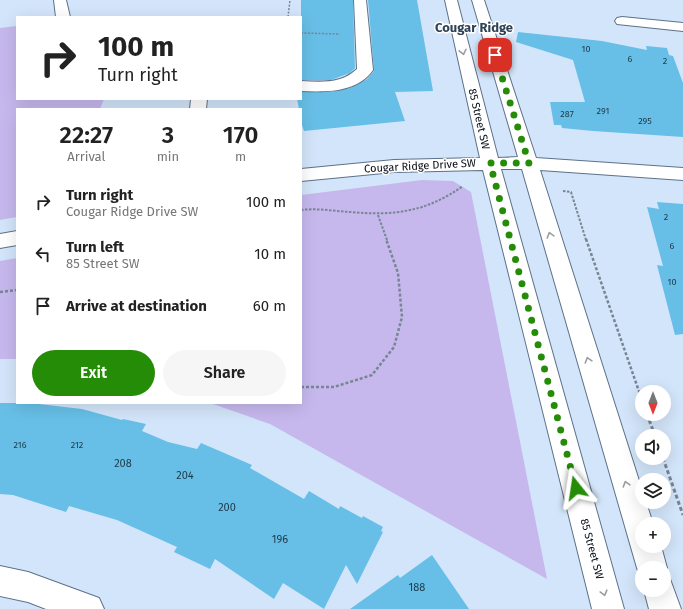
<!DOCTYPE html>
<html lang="en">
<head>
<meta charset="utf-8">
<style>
  body { margin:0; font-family:"Fira Sans",sans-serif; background:#f6f6f6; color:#222; height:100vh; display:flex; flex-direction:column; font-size:15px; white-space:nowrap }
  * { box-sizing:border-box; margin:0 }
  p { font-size:13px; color:#767676 }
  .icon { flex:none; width:22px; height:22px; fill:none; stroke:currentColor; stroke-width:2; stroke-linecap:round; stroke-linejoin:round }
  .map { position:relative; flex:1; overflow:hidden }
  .details { position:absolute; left:16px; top:108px; width:286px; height:296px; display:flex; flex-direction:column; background:#fff; border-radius:0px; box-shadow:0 4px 16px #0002 }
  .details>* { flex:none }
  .banner { position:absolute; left:16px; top:16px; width:286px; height:84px; border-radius:0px; box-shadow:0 4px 16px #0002; background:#fff; color:#222; overflow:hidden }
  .needle { width:26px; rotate:180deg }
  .fabs { position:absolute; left:635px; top:385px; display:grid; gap:8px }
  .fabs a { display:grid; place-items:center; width:36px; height:36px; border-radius:50%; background:#fff; box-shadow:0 4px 16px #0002; font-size:20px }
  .pin { position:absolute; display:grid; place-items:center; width:34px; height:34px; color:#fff; margin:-17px; border-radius:8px; box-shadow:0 2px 6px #0006 }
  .me { position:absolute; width:44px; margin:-22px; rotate:345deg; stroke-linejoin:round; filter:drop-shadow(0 0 3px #0008) }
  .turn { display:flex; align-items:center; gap:14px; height:84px; padding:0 16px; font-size:18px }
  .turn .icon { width:52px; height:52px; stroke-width:2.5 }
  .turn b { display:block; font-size:28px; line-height:34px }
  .eta { display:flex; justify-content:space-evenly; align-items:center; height:68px; text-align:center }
  .eta b { font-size:24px; font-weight:600; line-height:28px }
  .cta { display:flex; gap:8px; margin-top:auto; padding:8px 16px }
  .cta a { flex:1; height:46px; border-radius:24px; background:#258c07; color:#fff; font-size:16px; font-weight:600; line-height:46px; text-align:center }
  .cta a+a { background:#f6f6f6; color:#222 }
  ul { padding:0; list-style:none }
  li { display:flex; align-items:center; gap:12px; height:52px; padding:0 16px }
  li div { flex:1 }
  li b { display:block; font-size:15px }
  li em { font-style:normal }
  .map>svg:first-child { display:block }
  .green { fill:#c6b8ed }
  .building { fill:#67bfe7 }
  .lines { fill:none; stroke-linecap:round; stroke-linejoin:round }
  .minor-casing { stroke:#5d7188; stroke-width:2 }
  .path-far3 { stroke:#788594; stroke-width:1.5; stroke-dasharray:2 1.5; stroke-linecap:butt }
  .path-far2 { stroke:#788594; stroke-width:2; stroke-dasharray:2.5 1.5; stroke-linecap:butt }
  .path-far1 { stroke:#788594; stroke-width:2.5; stroke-dasharray:3 2; stroke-linecap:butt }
  .path { stroke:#788594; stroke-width:3; stroke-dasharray:4 2.5; stroke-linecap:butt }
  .minor { fill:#fff; fill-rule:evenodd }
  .oneway { stroke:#9b9ea1 }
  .route { stroke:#258c07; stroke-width:7; stroke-dasharray:0 12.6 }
  .labels { text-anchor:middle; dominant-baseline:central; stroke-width:3; stroke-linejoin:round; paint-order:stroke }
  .number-label { font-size:9px; fill:#1e3a4a }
  .street-label { font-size:11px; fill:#060d15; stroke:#fff }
  .near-number-label { font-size:11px; fill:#1e3a4a }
  .far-district-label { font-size:13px; font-weight:bold; fill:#2e4155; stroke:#fff }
</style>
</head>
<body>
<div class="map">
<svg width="683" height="609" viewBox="0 0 683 609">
  <rect width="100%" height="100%" fill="#d3e5fa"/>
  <path class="green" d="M17 26V99H104L100 109H17V217L0 220V28Z
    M422 180 453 181 471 192 547 579 270 424 210 403H301V195Z
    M17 258V359H0V261Z"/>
  <path class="building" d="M301 0H353L355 68 350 73 331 80H301Z
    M368 0H417L433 91 395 92 405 121 304 131 301 122V109H299L297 99H301V92H331L350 88 367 79 374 71Z
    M518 32 602 41 647 50 646 46 667 48 669 55 673 56 683 83V137L593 131 562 128 561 125H554L550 102H585L573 60 516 42Z
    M657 202 683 204V334L675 335 657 265 663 266 647 207 659 209Z
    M0 403H30L82 409 122 420 123 419 146 424 142 431 168 442 197 449 201 443 252 465 250 468 304 499 309 491 339 509 340 506 362 518 363 516 383 527 381 531 383 532 357 584 346 565 324 609 283 583 274 599 215 559 210 569 174 552 177 547 117 520 69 506 66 512 13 495 0 494Z
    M432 555 469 609H350L398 575 400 578Z"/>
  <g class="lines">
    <defs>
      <path id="minor" d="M54 0H66L70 17H56Z
        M354 0H366L373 70C357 93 326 92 301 91V81C322 82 341 84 357 69Z
        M445 0H457L498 158 518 157 472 0H484L536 158 683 168V180L540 170 642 490V502H646L653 524H642V546H661L667 568 664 575V568H642V579L637 568 522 169H501L624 609H592L483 170 394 172 301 181V169L394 160 480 158Z
        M622 17 683 23V31L617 24 615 21 617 18Z
        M191 99H207L206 109H190Z
        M17 231V245L0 248V234Z
        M0 566 28 572 99 598 104 609H46L28 602 0 596Z
        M664 577 670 579 681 609H649L644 590H664Z"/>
    </defs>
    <use href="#minor" class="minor-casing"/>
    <path class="path-far3" d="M288 17 290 0
      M301 33 340 34"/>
    <path class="path-far2" d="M563 191 571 192 586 240
      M301 210C317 208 334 211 350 212 394 216 426 212 463 186
      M378 215 387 240"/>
    <path class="path-far1" d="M586 239 642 400
      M0 292 17 290
      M301 387H334L372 375 394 347 402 317 398 273 386 239"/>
    <path class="path" d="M647 414 655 436
      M663 458 683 515"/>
    <use href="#minor" class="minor"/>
  </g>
  <defs><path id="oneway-chevron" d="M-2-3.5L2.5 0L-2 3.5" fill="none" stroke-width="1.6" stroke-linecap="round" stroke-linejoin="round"/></defs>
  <g class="oneway">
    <use href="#oneway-chevron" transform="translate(463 52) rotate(77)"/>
    <use href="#oneway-chevron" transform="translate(550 235) rotate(-107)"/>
    <use href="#oneway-chevron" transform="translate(588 360) rotate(-107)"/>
    <use href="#oneway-chevron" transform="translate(626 484) rotate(-107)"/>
    <use href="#oneway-chevron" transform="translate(604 593) rotate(75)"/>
  </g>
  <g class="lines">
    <path class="route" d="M495 55 529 163H490L576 488"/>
  </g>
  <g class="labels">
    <g class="number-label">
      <text x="586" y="49">10</text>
      <text x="630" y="59">6</text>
      <text x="665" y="61">2</text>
      <text x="603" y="111">291</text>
      <text x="567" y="114">287</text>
      <text x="645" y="121">295</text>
      <text x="666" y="217">2</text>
      <text x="672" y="246">6</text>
      <text x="672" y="282">10</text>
      <text x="20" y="445">216</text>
      <text x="77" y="445">212</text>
    </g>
    <g class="street-label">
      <text transform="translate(479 119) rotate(77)">85 Street SW</text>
      <text transform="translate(420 166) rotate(-3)">Cougar Ridge Drive SW</text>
      <text transform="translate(592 549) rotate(75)">85 Street SW</text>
    </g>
    <g class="near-number-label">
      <text x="123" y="463">208</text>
      <text x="185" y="475">204</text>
      <text x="227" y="507">200</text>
      <text x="280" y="539">196</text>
      <text x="417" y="587">188</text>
    </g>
    <g class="far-district-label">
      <text x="474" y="27">Cougar Ridge</text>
    </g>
  </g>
</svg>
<div class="fabs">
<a><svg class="needle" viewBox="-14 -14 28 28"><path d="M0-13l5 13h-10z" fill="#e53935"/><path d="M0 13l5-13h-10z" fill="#767676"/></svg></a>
<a><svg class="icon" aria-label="sound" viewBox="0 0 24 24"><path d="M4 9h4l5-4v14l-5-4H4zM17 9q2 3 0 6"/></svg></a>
<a><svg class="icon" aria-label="layers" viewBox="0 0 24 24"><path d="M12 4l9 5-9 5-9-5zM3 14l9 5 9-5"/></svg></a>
<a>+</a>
<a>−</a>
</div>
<div class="pin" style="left:495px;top:55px;background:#d93025"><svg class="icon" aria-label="arrive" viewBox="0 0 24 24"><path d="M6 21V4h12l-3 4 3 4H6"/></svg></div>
<svg class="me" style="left:576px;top:488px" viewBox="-20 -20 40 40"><path d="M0-17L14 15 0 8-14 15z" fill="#258c07" stroke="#fff" stroke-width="4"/></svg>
<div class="banner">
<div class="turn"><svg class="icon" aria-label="right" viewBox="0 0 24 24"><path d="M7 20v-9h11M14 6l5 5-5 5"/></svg><div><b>100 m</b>Turn right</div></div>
</div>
<section class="details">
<div class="eta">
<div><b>22:27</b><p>Arrival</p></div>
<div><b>3</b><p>min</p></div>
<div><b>170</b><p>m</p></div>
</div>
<ul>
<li><svg class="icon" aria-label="right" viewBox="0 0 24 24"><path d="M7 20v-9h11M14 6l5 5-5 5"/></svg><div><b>Turn right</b><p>Cougar Ridge Drive SW</p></div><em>100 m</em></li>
<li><svg class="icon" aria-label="left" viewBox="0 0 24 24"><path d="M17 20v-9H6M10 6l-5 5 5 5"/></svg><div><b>Turn left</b><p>85 Street SW</p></div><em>10 m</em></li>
<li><svg class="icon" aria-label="arrive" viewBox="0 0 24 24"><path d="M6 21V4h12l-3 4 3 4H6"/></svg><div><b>Arrive at destination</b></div><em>60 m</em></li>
</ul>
<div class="cta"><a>Exit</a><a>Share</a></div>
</section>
</div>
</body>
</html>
